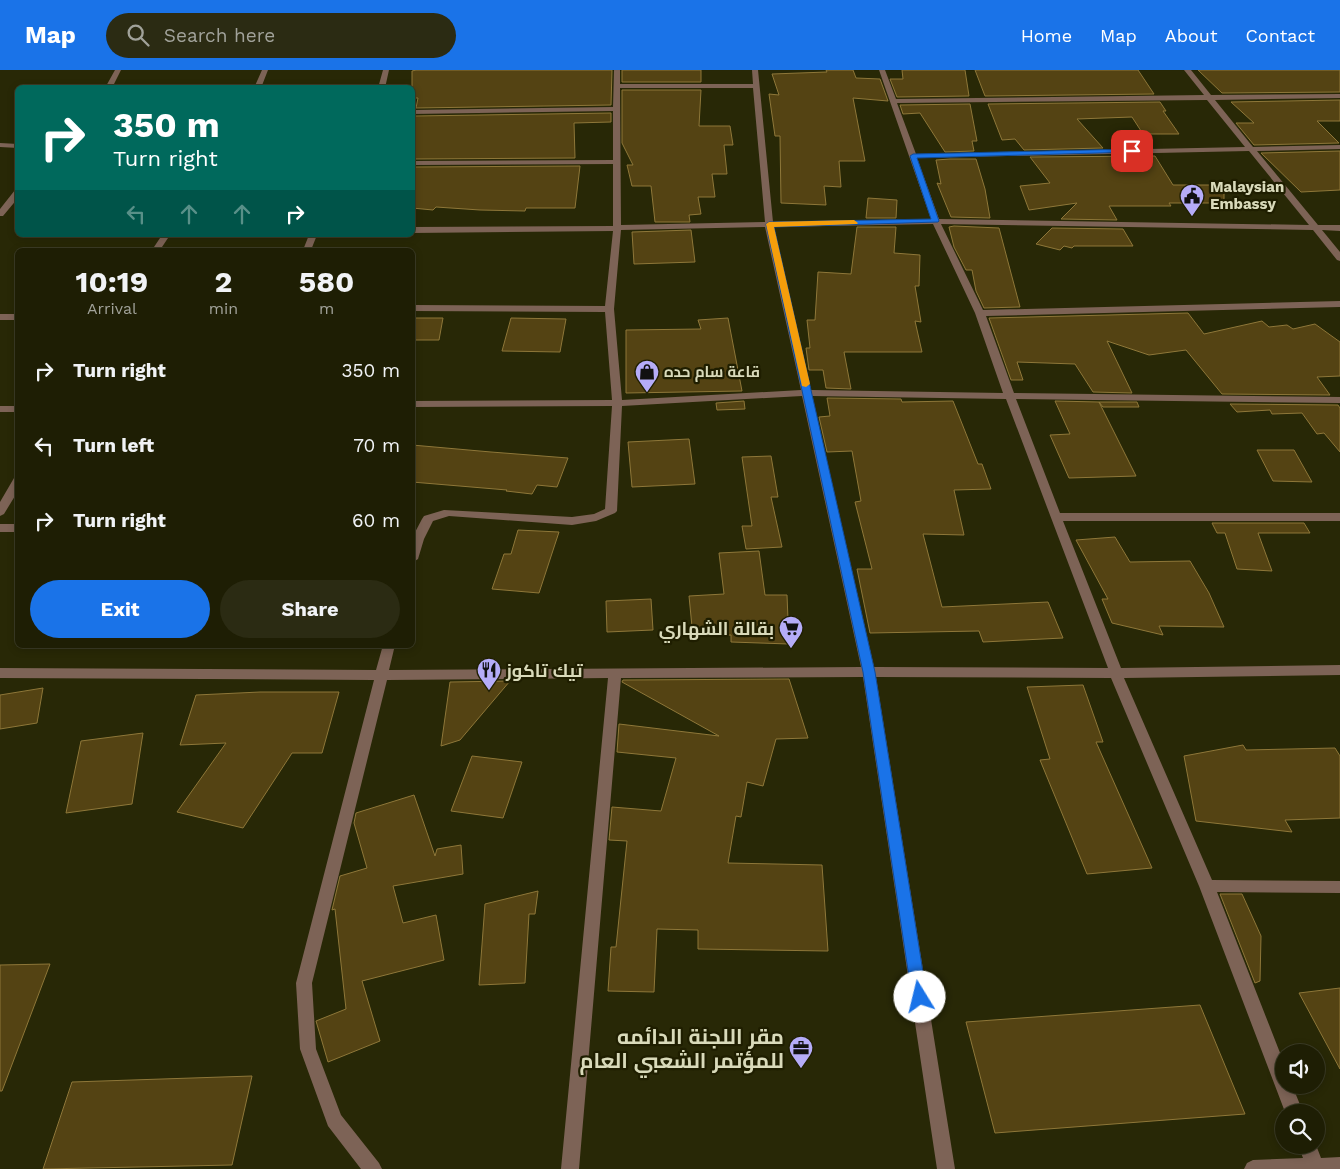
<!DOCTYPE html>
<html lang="en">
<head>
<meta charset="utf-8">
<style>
  body { margin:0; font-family:"Work Sans",Cairo,sans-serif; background:#2b2b13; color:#f1f3f6; height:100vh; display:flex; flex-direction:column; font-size:19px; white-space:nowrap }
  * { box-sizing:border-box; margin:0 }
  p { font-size:16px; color:#a1a29a }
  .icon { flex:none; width:28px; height:28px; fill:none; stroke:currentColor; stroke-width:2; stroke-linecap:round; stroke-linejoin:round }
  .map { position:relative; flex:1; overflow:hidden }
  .drawer { position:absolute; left:15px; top:178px; width:400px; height:400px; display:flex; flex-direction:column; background:#1e1e04; border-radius:8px; box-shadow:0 2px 8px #0003,0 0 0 1px #3c3c26 }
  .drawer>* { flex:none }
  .hud { position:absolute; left:15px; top:15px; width:400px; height:152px; border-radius:8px; box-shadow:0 2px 8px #0003,0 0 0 1px #3c3c26; background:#00695c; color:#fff; overflow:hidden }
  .controls { position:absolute; left:1275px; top:974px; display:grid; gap:10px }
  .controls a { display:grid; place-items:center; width:50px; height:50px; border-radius:50%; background:#1e1e04; box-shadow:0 2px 8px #0003,0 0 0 1px #3c3c26; font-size:25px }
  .pin { position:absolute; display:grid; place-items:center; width:42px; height:42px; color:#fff; margin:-21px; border-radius:10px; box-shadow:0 2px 8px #0006 }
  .me { position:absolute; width:55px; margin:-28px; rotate:351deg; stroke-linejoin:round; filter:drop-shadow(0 0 4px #0008) }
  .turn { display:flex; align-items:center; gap:18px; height:105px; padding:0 15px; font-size:22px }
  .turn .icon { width:65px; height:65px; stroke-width:2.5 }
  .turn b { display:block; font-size:35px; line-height:42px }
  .lanes { display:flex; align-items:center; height:48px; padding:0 15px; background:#0003; justify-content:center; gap:25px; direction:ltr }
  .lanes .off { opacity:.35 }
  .eta { display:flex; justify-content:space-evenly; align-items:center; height:85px; text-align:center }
  .eta b { font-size:30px; font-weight:700; line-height:35px }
  .action { display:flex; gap:10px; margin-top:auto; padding:10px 15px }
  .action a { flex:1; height:58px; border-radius:30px; background:#1a73e8; color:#fff; font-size:20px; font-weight:700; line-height:58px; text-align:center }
  .action a+a { background:#2b2b13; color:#f1f3f6 }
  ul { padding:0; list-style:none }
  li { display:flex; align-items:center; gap:15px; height:75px; padding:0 15px }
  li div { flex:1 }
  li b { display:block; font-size:19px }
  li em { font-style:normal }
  header { display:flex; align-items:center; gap:30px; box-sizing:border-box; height:70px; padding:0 25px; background:#1a73e8; color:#fff }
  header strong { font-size:24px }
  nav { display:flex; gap:28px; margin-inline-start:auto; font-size:18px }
  .search { width:350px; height:45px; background:#2b2b13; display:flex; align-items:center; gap:12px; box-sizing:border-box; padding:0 18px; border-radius:28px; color:#a1a29a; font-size:19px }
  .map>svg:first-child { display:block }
  .building { fill:#544313; stroke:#8e7739 }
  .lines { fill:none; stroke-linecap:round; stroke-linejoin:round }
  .minor { fill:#7d6356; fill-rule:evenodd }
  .route { fill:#1a73e8; stroke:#114b97 }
  .slow { fill:#f59e0b }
  .labels { text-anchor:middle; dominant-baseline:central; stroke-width:4.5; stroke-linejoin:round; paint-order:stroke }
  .far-poi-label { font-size:15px; font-weight:bold; fill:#d9daba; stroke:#1f1e00; text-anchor:start }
  .poi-label { font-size:18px; font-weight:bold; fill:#d9daba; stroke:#1f1e00; text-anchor:end }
  .near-poi-label { font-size:21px; font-weight:bold; fill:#d9daba; stroke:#1f1e00; text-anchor:end }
</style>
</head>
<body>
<header>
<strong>Map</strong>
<div class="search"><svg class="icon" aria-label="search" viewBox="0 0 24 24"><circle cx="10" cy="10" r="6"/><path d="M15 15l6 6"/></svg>Search here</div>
<nav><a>Home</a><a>Map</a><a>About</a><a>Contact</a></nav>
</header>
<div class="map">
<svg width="1340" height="1099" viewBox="0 0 1340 1099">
  <rect width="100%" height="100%" fill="#282806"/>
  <path class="building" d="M416 0H612L611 35 416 38 418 28H412V1Z
    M622 0H701V12H622Z
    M826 0H853L856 8 880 9 888 31 853 28 865 91H839L841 117 824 116 826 135 781 133 780 66H775L769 24 779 25 772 4 827 2Z
    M902 0H965L969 26 897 27 890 9H903Z
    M975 0H1138L1154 24 985 26Z
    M1198 0H1340V22L1222 23Z
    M622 20H701L699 56H730L733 75H724L727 104H712L715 127H698L701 144 689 145 690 152H655L651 116H632L627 95H633L622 73Z
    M1340 30V51H1317L1339 73 1254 75 1236 53H1254L1231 32Z
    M1160 32 1166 41H1163L1179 64H1143L1132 47 1077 49 1103 78 1024 80 1015 69 1002 70 988 34Z
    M970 34 977 71H972L974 81 945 82 920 43 903 44 900 35Z
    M611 43V52L574 53 575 88 412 89V60L415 46Z
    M1340 81V120L1301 122 1261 83Z
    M1155 86 1173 115H1224V133H1169L1171 136H1109L1117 150 1061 149 1077 133 1029 140 1020 116 1050 113 1030 87Z
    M950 89H976L985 119 990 148 951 147 937 113 941 114 936 90Z
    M580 96 575 138H526L525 141 480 140 436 137 433 140 412 138V97Z
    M868 128 897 130 896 148H866Z
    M954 156 999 158 1020 237 984 238 976 221 972 200H966L954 177 949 157Z
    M857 157H896L894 183 920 185 919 216H915L921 252 915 251 922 282H844L851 319 826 318 823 300H809L806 278H810L807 250H815L818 202 851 204Z
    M1052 158 1123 159 1133 176H1074L1072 178 1064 176 1060 180 1036 174Z
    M691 160 695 192 634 194 632 162Z
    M1188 243 1204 264 1262 251 1269 257 1287 255 1293 259 1315 254 1340 272V306L1317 307 1330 325 1222 324 1186 280 1149 285 1107 271 1132 323 1093 322 1075 294 1017 292 1023 310H1011L989 248Z
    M412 248H443L439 270H412Z
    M511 248 566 249 560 282 502 281Z
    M728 248 742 321 626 323V260L701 259 698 250Z
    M827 328 901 329 902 332 953 331 978 394H982L991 419 954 420 964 465 923 464 942 537 1048 532 1063 568 983 572 979 561 870 563 857 499H872L855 432 861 431 852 381 827 382 819 347 830 346Z
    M744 331 745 339 717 340 716 333Z
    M1055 331 1099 332 1136 406 1069 408 1050 365 1070 364Z
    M1099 332H1137L1139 337H1103Z
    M1230 334 1338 335 1340 338V382L1324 363 1317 364 1302 343 1272 344 1270 340 1237 342Z
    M689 369 695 414 632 417 628 372Z
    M412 375 491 382 568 388 557 417 537 415 532 424 506 421 507 420 412 412Z
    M1257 380H1294L1312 412 1273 411Z
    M771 386 778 427H771L782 477 746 479 742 456H752L742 387Z
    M1212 453H1304L1310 463H1258L1272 501 1237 499 1225 463H1217Z
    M518 460 559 462 539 523 492 519 504 484H511Z
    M1115 467 1130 492 1190 491 1209 523 1224 557 1159 556 1163 565 1112 553 1102 529H1108L1076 470Z
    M759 481 765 525H787L789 574 731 572V565L693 567 689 526 724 524 719 483Z
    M651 529 653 560 607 562 606 531Z
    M789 609 808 668 776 669 763 716 747 712 741 747 736 746 728 793 822 795 828 881 698 879V860L657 859 654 922 608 921 611 877H616L627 771 609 770 612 737 661 741 676 688 617 682 619 654 719 666 622 612 623 610Z
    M510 611 460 670 441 676 450 612Z
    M1083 615 1103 672H1096L1152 798 1087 804 1040 690 1050 689 1027 617Z
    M43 618 37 653 0 659V625Z
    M260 622H339L322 683H292L243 758 177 742 226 673 180 675 196 625Z
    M143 663 132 734 66 743 81 671Z
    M1243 675 1246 680 1335 678 1340 686V748L1285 750 1292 762 1196 751 1184 686Z
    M472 686 522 692 503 748 451 741Z
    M414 725 435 786 437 779 461 775 463 804 393 816 403 853 436 845 444 890 362 911 380 971 328 992 316 951 346 939 335 839 332 840 340 806 367 798 354 753 356 743Z
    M538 821 535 844H529L525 913 479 915 485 834Z
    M1220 824H1242L1261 866 1260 911 1255 913Z
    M50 894 2 1021H0V895Z
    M1340 918V999L1299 923Z
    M1200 935 1245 1044 995 1063 966 952Z
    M252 1006 232 1095 43 1099 72 1012Z"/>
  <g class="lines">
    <path class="minor" d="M115 0H121L112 18H105Z
      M262 0H268L261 18H254Z
      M383 0H389L385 18H378Z
      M614 0H620V14H753L752 0H758L773 152 931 149 879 0H885L896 29 1204 25 1184 0H1191L1211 25 1340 24V28L1215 30 1253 77 1340 75V79L1257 81 1318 155H1340V161L1322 160 1340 182V191L1337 190 1313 160 941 154 983 240 1340 231V237L986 246 1014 323 1340 327V333L1016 329 1060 443H1340V451H1063L1121 598 1340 595V605L1124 608 1212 810 1340 811V823L1217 822 1284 993V1015H1292L1303 1042H1285L1199 816 1111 608 876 607 955 1099H937L863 607 621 608 579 1099H561L608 608 387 610 312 913 316 979 341 1045 379 1093 382 1099H361L328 1056 300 979 296 913 374 610 0 608V598L376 600 383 575H395L389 600 861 597 802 326 622 336 617 441 615 443 596 451 572 455 449 446 433 451 424 469 418 489 412 493V468L422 449 424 446 444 440 572 447 594 444 605 439 612 336 412 337V331L612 330 605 242 412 241V235L605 236 613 161 412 163V157L613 156V94L412 95V91L613 90V41L412 44V40L613 37ZM620 18H753L765 152 621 155ZM1207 30 1245 77 916 84 897 33ZM1249 81 1309 155 939 149 917 88ZM933 154 975 243 1003 323 811 320 774 157ZM765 157 801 320 622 330 614 239 621 160ZM812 326 1006 329 1108 598 874 597Z
      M0 73 18 74V78L0 77Z
      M15 120H18V128L3 146H0V139Z
      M162 165H170L160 180H152Z
      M309 165H317L311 180H303Z
      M0 244H18V250H0Z
      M0 336H18V342H0Z
      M18 407V421L4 444 0 446V432L14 408Z
      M0 454H18V462H0Z
      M1298 1075H1316L1321 1088 1340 1087V1099H1244L1247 1093 1253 1090 1303 1088Z"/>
  </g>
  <path class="route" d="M1132 79 1135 80V82L917 88 939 151 938 152 774 157 875 602 927 927 925 932 920 934 914 932 912 927 863 602 766 154 769 152 931 149 910 86 913 84Z"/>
  <path class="slow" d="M854 150 858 153 857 154 774 157 810 314 806 317 802 316 766 154 769 152Z"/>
  <defs>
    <symbol id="civic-pin" viewBox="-11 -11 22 30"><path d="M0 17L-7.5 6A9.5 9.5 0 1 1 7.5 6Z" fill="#b5acf8" stroke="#1f1e00"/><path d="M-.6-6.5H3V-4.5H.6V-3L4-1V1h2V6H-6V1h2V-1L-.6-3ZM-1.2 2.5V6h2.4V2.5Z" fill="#111"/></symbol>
    <symbol id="shop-pin" viewBox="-11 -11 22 30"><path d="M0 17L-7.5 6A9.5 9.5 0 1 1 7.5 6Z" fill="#b5acf8" stroke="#1f1e00"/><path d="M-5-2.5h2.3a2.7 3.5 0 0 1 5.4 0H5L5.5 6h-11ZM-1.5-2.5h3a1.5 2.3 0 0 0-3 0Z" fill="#111"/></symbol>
    <symbol id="supermarket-pin" viewBox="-11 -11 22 30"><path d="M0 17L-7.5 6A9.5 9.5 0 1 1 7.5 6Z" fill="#b5acf8" stroke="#1f1e00"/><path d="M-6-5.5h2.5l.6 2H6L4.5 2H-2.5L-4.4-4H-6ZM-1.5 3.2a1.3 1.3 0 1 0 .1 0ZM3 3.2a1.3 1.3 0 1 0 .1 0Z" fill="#111"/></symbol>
    <symbol id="restaurant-pin" viewBox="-11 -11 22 30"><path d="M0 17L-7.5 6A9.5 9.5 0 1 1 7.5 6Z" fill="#b5acf8" stroke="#1f1e00"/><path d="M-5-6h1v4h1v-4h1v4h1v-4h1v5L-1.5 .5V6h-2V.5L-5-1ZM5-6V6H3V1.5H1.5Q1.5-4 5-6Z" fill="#111"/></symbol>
    <symbol id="office-pin" viewBox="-11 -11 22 30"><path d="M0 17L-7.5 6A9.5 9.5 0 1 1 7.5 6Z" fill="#b5acf8" stroke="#1f1e00"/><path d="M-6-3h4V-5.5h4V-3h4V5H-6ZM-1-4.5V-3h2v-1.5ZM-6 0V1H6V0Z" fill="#111"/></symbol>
  </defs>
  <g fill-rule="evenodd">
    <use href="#civic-pin" x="1178" y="112" width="28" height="38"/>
    <use href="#shop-pin" x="633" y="288" width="28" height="38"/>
    <use href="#supermarket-pin" x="777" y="544" width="28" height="38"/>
    <use href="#restaurant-pin" x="475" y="586" width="28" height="38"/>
    <use href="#office-pin" x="787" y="964" width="28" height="38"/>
  </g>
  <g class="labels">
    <g class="far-poi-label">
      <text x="1210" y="117">Malaysian<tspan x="1210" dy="17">Embassy</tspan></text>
      <text x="664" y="302">قاعة سام حده</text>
    </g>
    <g class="poi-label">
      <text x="774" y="558">بقالة الشهاري</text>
      <text x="506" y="600" text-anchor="start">تيك تاكوز</text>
    </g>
    <g class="near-poi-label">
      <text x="784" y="966">مقر اللجنة الدائمه<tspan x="784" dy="24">للمؤتمر الشعبي العام</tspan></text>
    </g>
  </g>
</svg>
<div class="controls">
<a><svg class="icon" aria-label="sound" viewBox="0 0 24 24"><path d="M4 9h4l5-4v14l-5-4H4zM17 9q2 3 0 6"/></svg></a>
<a><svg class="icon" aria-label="search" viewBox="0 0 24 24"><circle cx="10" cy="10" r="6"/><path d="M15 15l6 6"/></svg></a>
</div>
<div class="pin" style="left:1132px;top:81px;background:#d93025"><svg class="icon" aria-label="arrive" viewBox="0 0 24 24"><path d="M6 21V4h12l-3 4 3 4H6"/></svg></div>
<svg class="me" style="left:920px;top:927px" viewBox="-20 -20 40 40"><circle r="19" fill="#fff"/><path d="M0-13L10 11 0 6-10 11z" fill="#1a73e8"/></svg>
<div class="hud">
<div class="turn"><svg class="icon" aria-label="right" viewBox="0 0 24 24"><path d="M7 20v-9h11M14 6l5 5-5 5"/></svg><div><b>350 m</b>Turn right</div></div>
<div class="lanes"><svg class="icon off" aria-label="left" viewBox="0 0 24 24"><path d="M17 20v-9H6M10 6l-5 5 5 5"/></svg><svg class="icon off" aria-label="ahead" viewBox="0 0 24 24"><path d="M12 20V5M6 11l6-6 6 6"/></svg><svg class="icon off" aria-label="ahead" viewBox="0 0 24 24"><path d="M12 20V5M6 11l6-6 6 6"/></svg><svg class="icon" aria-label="right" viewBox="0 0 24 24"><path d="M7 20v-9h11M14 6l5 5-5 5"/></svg></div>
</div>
<section class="drawer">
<div class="eta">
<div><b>10:19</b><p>Arrival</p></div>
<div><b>2</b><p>min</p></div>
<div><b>580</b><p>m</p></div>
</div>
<ul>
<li><svg class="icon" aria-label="right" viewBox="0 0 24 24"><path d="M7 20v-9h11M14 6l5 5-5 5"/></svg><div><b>Turn right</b></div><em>350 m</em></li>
<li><svg class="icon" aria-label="left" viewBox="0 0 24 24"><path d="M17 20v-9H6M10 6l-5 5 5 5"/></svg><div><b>Turn left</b></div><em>70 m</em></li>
<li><svg class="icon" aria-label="right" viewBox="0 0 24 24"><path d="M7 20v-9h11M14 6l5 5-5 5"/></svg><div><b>Turn right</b></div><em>60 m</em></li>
</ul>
<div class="action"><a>Exit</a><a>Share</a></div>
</section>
</div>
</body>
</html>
